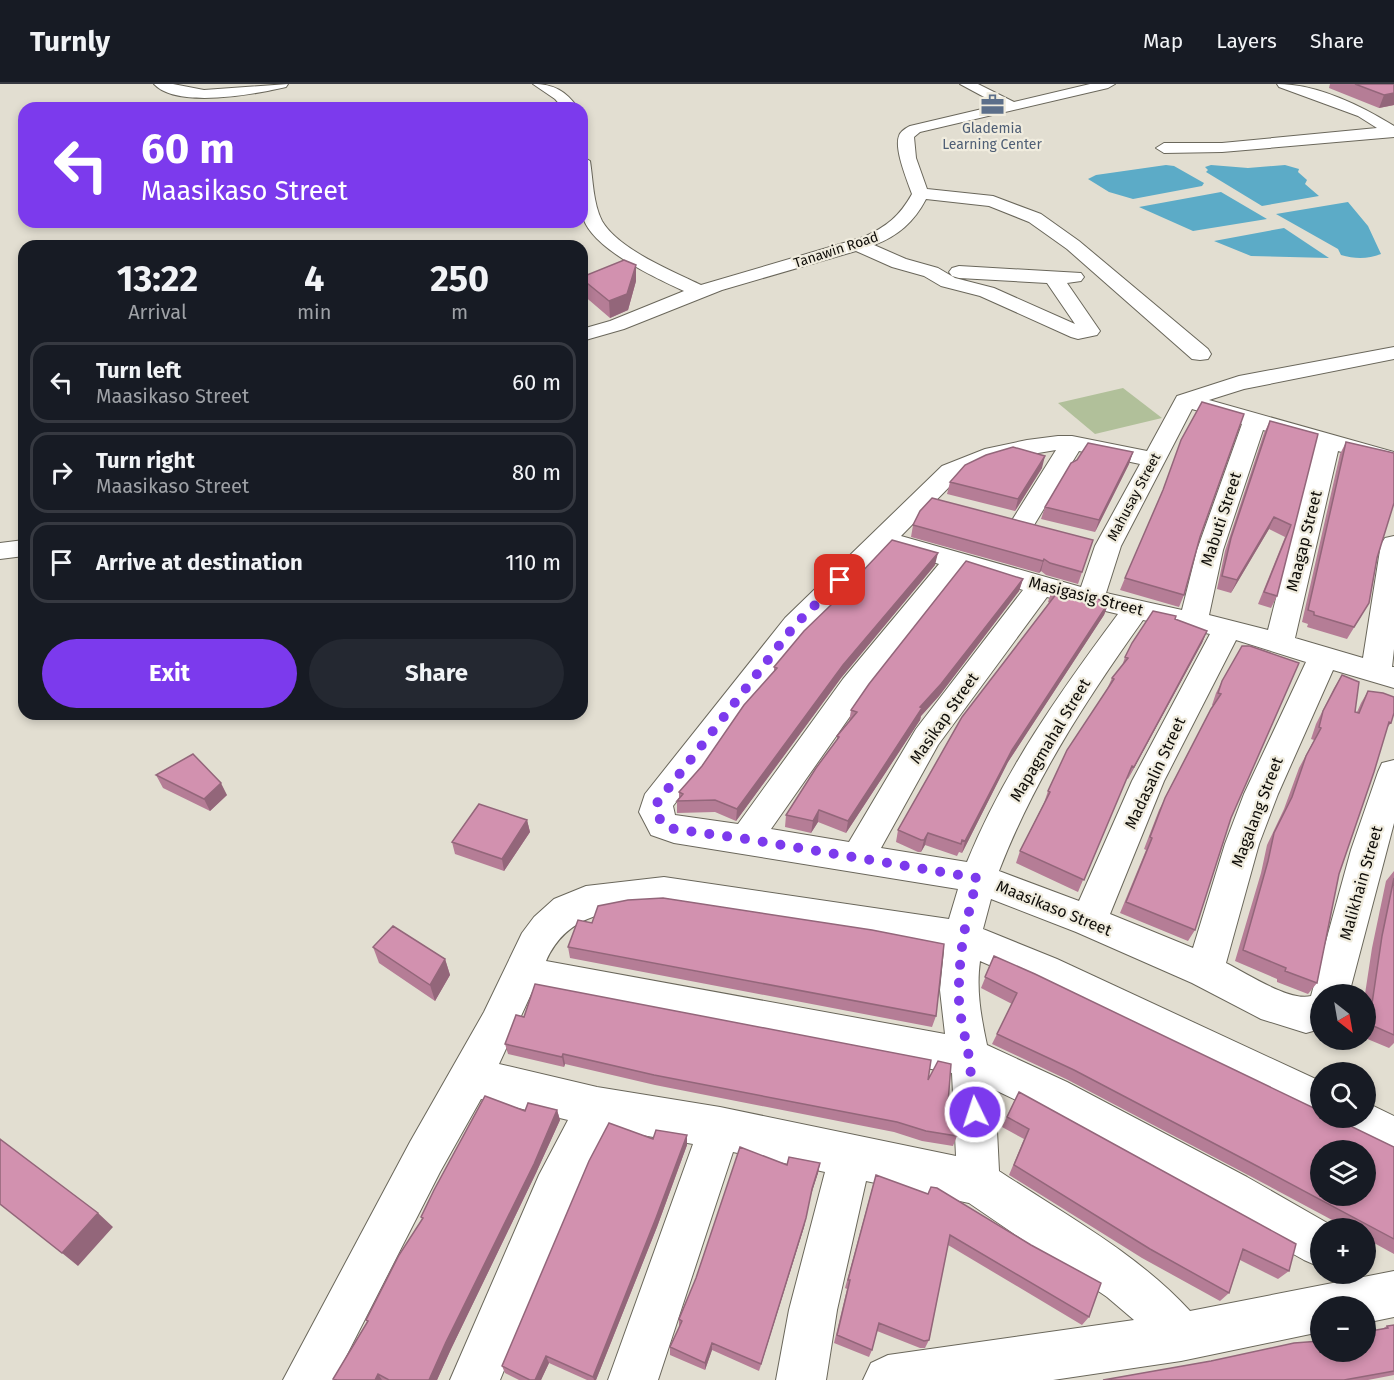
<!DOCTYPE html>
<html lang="en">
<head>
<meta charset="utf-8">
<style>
  body { margin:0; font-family:"Fira Sans",sans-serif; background:#242831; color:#f1f3f6; height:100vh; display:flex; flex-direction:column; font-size:22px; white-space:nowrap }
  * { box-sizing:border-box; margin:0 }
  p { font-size:20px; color:#9ea1a6 }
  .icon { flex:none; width:33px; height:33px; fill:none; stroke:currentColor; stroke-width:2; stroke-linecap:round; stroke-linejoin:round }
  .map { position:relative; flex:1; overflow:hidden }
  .drawer { position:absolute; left:18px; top:156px; width:570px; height:480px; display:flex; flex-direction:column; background:#171b24; border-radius:18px; box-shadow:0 3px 9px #0003 }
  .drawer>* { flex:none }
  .hud { position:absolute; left:18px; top:18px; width:570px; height:126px; border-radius:18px; box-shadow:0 3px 9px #0003; background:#7c3aed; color:#fff; overflow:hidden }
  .needle { width:39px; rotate:149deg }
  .controls { position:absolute; left:1310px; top:900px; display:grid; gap:12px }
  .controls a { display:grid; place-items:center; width:66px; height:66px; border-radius:50%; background:#171b24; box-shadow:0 3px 9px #0003; font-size:30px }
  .pin { position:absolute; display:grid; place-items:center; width:51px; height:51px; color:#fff; margin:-26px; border-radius:12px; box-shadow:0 3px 9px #0006 }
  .me { position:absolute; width:66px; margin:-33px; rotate:356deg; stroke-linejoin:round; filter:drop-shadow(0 0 4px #0008) }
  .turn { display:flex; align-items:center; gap:21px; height:126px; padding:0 24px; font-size:27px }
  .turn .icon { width:78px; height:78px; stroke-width:2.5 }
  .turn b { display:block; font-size:42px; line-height:51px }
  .eta { display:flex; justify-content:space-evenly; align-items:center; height:102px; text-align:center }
  .eta b { font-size:36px; font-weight:700; line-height:42px }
  .cta { display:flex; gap:12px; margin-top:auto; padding:12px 24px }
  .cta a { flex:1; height:69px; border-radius:36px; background:#7c3aed; color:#fff; font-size:24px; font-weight:700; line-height:69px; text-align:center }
  .cta a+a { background:#242831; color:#f1f3f6 }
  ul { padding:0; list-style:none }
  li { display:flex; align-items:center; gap:18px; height:81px; margin:0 12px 9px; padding:0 12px; border:3px solid #363941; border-radius:18px }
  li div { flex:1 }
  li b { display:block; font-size:22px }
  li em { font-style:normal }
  header { display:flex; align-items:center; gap:36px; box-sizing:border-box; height:84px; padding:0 30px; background:#171b24; border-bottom:2px solid #363941 }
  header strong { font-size:28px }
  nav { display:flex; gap:33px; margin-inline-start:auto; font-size:21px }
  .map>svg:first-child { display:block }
  .green { fill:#b1c09a }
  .water { fill:#5cabc7 }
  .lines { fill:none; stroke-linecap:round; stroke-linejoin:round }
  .minor-casing { stroke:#6a675b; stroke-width:2 }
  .minor { fill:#fff; fill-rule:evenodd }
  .wall { fill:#b57d96 }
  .shaded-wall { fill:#93667a }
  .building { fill:#d291af; stroke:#93667a; stroke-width:1.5; fill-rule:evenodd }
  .route { stroke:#7c3aed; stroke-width:10; stroke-dasharray:0 18 }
  .labels { text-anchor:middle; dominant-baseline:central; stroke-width:4.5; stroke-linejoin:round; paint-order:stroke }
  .far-service-label { font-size:14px; fill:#4e5e75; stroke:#f0ecde }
  .far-street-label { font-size:14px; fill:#0f0d09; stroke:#f0ecde }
  .street-label { font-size:16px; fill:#0f0d09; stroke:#f0ecde }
</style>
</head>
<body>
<header>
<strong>Turnly</strong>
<nav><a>Map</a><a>Layers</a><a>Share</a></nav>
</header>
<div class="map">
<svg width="1394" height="1296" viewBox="0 0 1394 1296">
  <rect width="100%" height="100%" fill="#e2ded1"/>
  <path class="green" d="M1123 304 1162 334 1095 350 1058 319Z"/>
  <path class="water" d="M1166 81 1174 82 1204 99 1202 102 1133 115 1109 108 1088 95 1096 91Z
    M1211 81 1248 84 1285 81 1299 85 1298 88 1307 96 1305 100 1319 112 1262 122 1206 88 1208 86 1205 83Z
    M1221 108 1267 135 1193 147 1139 123Z
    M1348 118 1368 142 1381 170C1368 175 1355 175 1341 171L1338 165 1276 130Z
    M1284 144 1329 174 1251 172 1214 157Z"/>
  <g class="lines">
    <defs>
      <path id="minor" d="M154 0H173L204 6 288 0 286 3C256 10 177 25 154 0Z
        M533 0C554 0 566 7 578 24H563L555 15Z
        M960 0H978L1014 18 1090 0H1115L1108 4 920 48 914 53 916 74 927 105 993 112 1041 130 1079 157 1208 265 1211 270 1208 275 1200 276 1192 275 1067 165 1029 138 989 122 926 115C914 138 898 152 874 161L906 175 938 184 955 194 994 204 1075 240 1047 199 959 194 952 192 949 188 952 184 959 182 1081 189 1084 193 1081 197 1067 199 1100 247 1097 251 1078 255 1071 253 980 212 941 202 924 192 892 183 856 167 722 206 624 245 582 257V245L610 237 684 207C656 194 587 163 582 129 580 111 582 91 582 72L590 77C593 96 593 119 602 137 618 165 672 187 701 201L864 153C887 142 899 133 912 110 907 96 894 65 899 52 900 48 906 44 910 42L999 21Z
        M1277 0C1317 0 1360 21 1394 42V53L1222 68 1164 69 1156 64 1164 59H1222L1377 44 1358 32 1279 3Z
        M1394 263V275L1244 305 1209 316 1394 368V382L1338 367 1295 554 1363 574 1381 460 1385 454 1394 452V565L1392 583H1394V604L1333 586 1278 710 1259 760 1226 879C1246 889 1290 918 1311 912L1351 766 1378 688 1382 679 1394 676V739L1349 910H1320V945L1306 949 1261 935 1192 899 1076 848 991 815 983 845 1057 875 1320 997V1034H1331L1320 1038 1305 1032 1031 899 980 877C976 906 981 933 987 961L1067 998 1247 1093 1336 1144H1320V1183L1304 1176 1037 1026 995 1006 999 1087C1064 1130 1138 1170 1190 1227L1394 1187V1233L1365 1239V1222H1320V1248L1181 1277 1053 1296H863L871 1279 888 1271 1134 1236 1107 1213 969 1119 866 1097 837 1226 826 1296H776L789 1226 825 1088 733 1068 658 1296H608L693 1060 608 1045 571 1122 500 1296H450L539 1091 568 1036 481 1015 440 1088 334 1296H283L410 1058 484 928 522 849 534 833 554 815 586 802 664 793 949 835 958 805 674 759 651 751 639 728 645 710 785 534 942 382 985 365 1027 356 1058 352H1072L1147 367 1177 312 1239 292ZM1192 325 1242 340 1197 466 1182 526 1106 509 1121 462ZM1263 346 1315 360 1268 546 1209 531 1223 466ZM1056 366 1009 441 1013 446 1022 449 1031 446 1079 367 1140 380 1095 462 1081 503 901 452 960 392 1002 375ZM888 464 939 480 843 595 738 740 675 731 673 722 805 548ZM962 487 1023 506 916 645 849 758 771 745 865 611ZM1047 513 1118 530C1060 608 1004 687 967 778L881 764 938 661ZM1143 536 1210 550 1132 697 1079 817 999 787C1034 696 1086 616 1143 536ZM1236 556 1306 578 1244 710 1225 760 1193 864 1110 830 1164 697ZM664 823 944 866 940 906 945 950 546 877C568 827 616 825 664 823ZM532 908 952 989 956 1072 720 1023 597 1003 499 980Z
        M24 456V472L0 475V459Z
        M1365 1018 1394 1032V1075L1339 1048 1333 1034H1365Z"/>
    </defs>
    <use href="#minor" class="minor-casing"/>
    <use href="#minor" class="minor"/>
  </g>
  <path class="wall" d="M1330 0H1394V21L1379 24 1329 4Z
    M582 193 636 197 628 226 610 234 582 210Z
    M1270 337 1318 350 1277 512 1271 524 1258 520 1285 453 1269 445 1231 509 1217 505 1225 467 1264 349Z
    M1346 358 1377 474 1369 519 1347 555 1307 543 1308 540 1302 538 1340 370Z
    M1133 368 1129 380 1095 448 1041 435 1045 423Z
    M1042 384 1015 427 947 410 950 398Z
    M913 441 1093 456 1078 500 1046 491 1041 487 1039 489 911 453Z
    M1200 453 1184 511 1179 523 1120 506 1125 494Z
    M935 481 841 594 736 737 715 728 677 729V717L679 715V708L702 682 774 588V583L858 495V492Z
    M1023 495 1019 507 939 612 921 632 920 636 846 749 818 738 811 749 785 743 786 731 837 656V652L849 638 851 626Z
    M1052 506 1109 518 1104 531 1008 678 962 769 959 768 957 772 925 761 921 768H918L896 758 898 746 1050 519 1048 518Z
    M1175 535 1207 547 1202 559 1128 695 1126 694 1078 808 1016 779 1020 767 1044 719 1048 707 1107 605 1112 594 1122 582 1125 573Z
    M1342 591 1355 628H1357L1361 619 1368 607 1391 639 1387 644 1339 790 1317 899 1308 910 1277 898V895L1235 877 1261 789 1267 761 1284 725 1299 684 1314 656 1311 655 1316 640 1334 604Z
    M1222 597 1231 734 1195 846 1188 857 1120 829 1146 766 1144 765 1159 726 1213 621H1212L1216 609Z
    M156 691 227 711 210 727 163 704Z
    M527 736 530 748 504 787 455 770 452 758Z
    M1394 787V959L1389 964 1365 954V910L1372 864 1386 797Z
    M373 863 445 875 450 891 435 917 379 879Z
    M568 863 936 932 932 943 570 874Z
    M994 872 1394 1063V1170L1365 1154V1144H1347L1248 1091 1068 996 992 960 1012 920 981 904Z
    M524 933 928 996 948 1019 957 1052 953 1062 922 1057 894 1048 655 1001 565 980 564 983 508 970 505 960Z
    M1019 1008 1289 1187 1278 1195 1240 1176 1229 1209 1220 1217 1142 1174 1009 1091 1024 1055 1002 1043Z
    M557 1026 560 1036 536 1089 451 1265 437 1296H335L333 1295 367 1238 366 1236 422 1135 421 1133 525 1027Z
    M653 1055 687 1061 657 1143 596 1296H587L549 1279 541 1296H519L505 1289 502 1282Z
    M820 1079 818 1089 810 1112 804 1143 759 1287 712 1266 705 1286 670 1271V1263L679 1243V1235L787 1081Z
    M873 1101 1089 1233 1082 1241 948 1161 929 1256 925 1264H920L877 1247 872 1266 869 1273 834 1259 847 1205 845 1204Z
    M1394 1241V1291L1368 1296H1103L1211 1277 1315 1257 1320 1254V1268L1382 1245 1387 1242Z"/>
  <path class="shaded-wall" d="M1394 9V21L1379 24 1384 11Z
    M636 181V197L628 226 610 234 609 217Z
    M1133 368 1129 380 1095 448 1099 436Z
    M1045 372 1042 384 1015 427 1018 415Z
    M1274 433 1269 445 1231 509 1237 496Z
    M938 469 935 481 841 594 736 737 737 725 843 581Z
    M1044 475 1041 487 1039 489 1043 477Z
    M1023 495 1019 507 939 612 921 632 920 636 846 749 848 737 920 623Z
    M1109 518 1104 531 1008 678 962 769 965 757 1012 666Z
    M1207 547 1202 559 1128 695 1134 683Z
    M221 699 227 711 210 727 204 715Z
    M819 726 818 738 811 749 813 737Z
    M527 736 530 748 504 787 502 775Z
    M928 749 925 761 921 768 924 756Z
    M445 875 450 891 435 917 430 901Z
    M563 970 565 980 564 983 562 973Z
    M557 1026 560 1036 536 1089 451 1265 437 1296H429L446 1258Z
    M687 1051V1061L657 1143 596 1296H594L593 1293Z
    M820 1079 818 1089 810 1114 812 1105Z
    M98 1129 113 1143 78 1182 62 1169Z
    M806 1134 804 1143 759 1287 761 1280Z
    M712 1259V1266L705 1286V1279Z
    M546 1272 549 1279 541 1296H535Z
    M378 1290 382 1296H375Z"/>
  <path class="building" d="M1355 0H1394V9L1384 11Z
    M624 176 636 181 627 210 609 217 582 195V193Z
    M1202 318 1244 330 1200 453 1184 511 1125 494 1163 406 1181 356Z
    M1270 337 1318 350 1277 512 1264 508 1291 441 1274 433 1237 496 1222 492 1231 454Z
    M1346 358 1394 369V419L1377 474 1369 519 1354 543 1314 531V528L1308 526Z
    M1088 359 1133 368 1099 436 1045 423 1071 379 1077 376Z
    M1013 363 1045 372 1018 415 950 398 965 381 986 371Z
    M932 414 1093 456 1082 488 1050 479 1044 475 1043 477 913 441 920 427Z
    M892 456 938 469 843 581 737 725 715 716 677 717 683 710 679 708 702 682 744 621 777 584 774 583 804 547 860 493 858 492Z
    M966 477 1023 495 941 600 920 623 922 624 848 737 819 726 813 737 786 731 816 684 839 653 837 652 857 628 851 626 869 600Z
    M1053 504 1109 518 1012 666 965 757 962 756 961 760 928 749 924 756H921L898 746 962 633 1057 509 1052 506Z
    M1153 527 1176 532 1175 535 1207 547 1134 683 1132 682 1084 796 1020 767 1050 708 1048 707 1067 666 1114 595 1112 594 1128 574 1125 573 1132 559Z
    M1242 562H1250L1299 579 1231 734 1195 846 1126 818 1152 754 1150 753 1165 714 1211 625 1221 610 1218 609 1222 597Z
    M1342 591 1359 598 1355 628 1359 629 1368 607 1383 609 1394 613V629L1391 639 1389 638 1374 688 1339 790 1317 899 1285 887 1286 884 1243 866 1268 777 1274 749 1292 713 1306 672 1321 644 1319 643 1323 627Z
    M193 670 221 699 204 715 156 691Z
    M479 720 527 736 502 775 452 758Z
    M1394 794V951L1369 940 1382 852Z
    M663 814 872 846 944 860 936 932 568 863 578 836 592 839 598 822 628 816Z
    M393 842 445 875 430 901 373 863Z
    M994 872 1035 890 1320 1027V1034H1334L1394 1063V1155L1257 1082 1074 986 997 950 1017 909 985 893ZM1320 1066H1365V1112H1320Z
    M535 900 931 976 928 996 938 977 951 980 948 1019 956 1020 957 1052 926 1047 897 1038 654 991 563 970 562 973 505 960 516 931 524 933Z
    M1019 1008 1296 1160 1289 1187 1243 1165 1229 1209 1150 1165 1014 1081 1029 1045 1007 1033Z
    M485 1012 525 1027 528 1019 557 1026 534 1080 446 1258 429 1296H389L378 1290 375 1296H337L333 1295 368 1237 366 1236 399 1171 423 1134 421 1133 434 1106Z
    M609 1039 653 1055 656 1046 687 1051 656 1134 593 1293 546 1272 535 1296H530L502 1282 589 1077Z
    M0 1055 98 1129 62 1169 0 1120Z
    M740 1063 787 1081 789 1073 820 1079 812 1105 806 1134 761 1280 712 1259 705 1279 670 1263 682 1237 679 1235 696 1194Z
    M876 1091 928 1110 931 1103 937 1104 1031 1161 1101 1199 1089 1233 950 1151 929 1256 924 1257 879 1239 872 1266 837 1251 850 1196H848Z
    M1394 1241V1287L1344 1296H1103L1211 1277 1294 1259 1320 1257V1268H1365V1248L1388 1244 1387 1242Z"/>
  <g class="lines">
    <path class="route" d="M840 496 795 541 657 719 656 728 663 741 674 745 746 755 977 794 963 853 959 891V924L969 973 975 1028"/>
  </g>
  <defs>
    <symbol id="office-bare" viewBox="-9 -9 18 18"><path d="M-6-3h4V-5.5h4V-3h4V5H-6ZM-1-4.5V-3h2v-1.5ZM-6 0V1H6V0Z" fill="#5c6f8a" stroke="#f0ecde" stroke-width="2.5" paint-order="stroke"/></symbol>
  </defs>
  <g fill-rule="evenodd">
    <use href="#office-bare" x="976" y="4" width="33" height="33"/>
  </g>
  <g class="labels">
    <g class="far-service-label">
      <text x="992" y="44">Glademia<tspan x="992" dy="16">Learning Center</tspan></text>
    </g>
    <g class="far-street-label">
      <text transform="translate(836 166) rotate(-18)">Tanawin Road</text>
      <text transform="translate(1134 413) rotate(-62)">Mahusay Street</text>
    </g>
    <g class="street-label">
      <text transform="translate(1221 435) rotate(-72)">Mabuti Street</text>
      <text transform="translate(1304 457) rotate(-76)">Maagap Street</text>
      <text transform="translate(1086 512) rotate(14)">Masigasig Street</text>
      <text transform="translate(944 634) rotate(-55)">Masikap Street</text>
      <text transform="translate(1050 656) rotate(-59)">Mapagmahal Street</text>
      <text transform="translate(1155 689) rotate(-65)">Madasalin Street</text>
      <text transform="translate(1257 728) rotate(-69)">Magalang Street</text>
      <text transform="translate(1361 799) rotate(-74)">Malikhain Street</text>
      <text transform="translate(1054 824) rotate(22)">Maasikaso Street</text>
    </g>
  </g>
</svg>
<div class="controls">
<a><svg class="needle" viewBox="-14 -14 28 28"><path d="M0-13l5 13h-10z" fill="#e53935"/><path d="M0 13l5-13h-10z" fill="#9ea1a6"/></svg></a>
<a><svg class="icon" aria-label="search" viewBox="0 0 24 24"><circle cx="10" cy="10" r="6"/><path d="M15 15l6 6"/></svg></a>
<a><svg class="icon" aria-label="layers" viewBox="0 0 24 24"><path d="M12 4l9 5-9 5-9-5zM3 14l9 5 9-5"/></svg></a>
<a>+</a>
<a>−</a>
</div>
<div class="pin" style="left:840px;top:496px;background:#d93025"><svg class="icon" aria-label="arrive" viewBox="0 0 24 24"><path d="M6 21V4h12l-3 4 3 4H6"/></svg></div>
<svg class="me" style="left:975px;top:1028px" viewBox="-20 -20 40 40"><circle r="17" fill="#7c3aed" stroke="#fff" stroke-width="3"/><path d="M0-11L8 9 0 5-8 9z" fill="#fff"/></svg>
<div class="hud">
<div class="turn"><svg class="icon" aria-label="left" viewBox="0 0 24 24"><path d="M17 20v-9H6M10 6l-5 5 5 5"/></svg><div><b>60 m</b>Maasikaso Street</div></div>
</div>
<section class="drawer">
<div class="eta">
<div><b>13:22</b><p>Arrival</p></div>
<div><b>4</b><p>min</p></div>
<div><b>250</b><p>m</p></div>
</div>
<ul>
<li><svg class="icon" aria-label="left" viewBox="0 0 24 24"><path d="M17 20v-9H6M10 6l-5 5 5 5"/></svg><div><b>Turn left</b><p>Maasikaso Street</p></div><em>60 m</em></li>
<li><svg class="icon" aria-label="right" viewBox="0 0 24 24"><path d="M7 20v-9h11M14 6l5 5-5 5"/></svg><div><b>Turn right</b><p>Maasikaso Street</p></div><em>80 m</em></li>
<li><svg class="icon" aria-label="arrive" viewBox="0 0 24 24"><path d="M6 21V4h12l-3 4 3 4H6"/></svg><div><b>Arrive at destination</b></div><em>110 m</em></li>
</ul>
<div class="cta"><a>Exit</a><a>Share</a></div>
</section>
</div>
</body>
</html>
